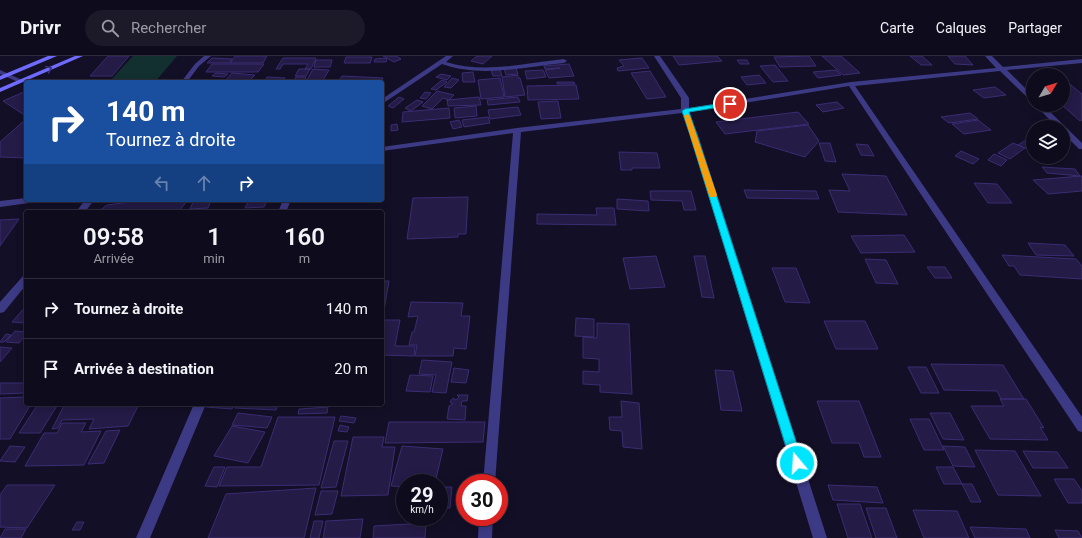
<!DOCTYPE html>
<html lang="fr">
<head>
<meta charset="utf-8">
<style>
  body { margin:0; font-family:Roboto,sans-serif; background:#1c1929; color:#f1f3f6; height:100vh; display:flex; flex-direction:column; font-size:15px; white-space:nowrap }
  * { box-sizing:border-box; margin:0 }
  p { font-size:13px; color:#9b9ba3 }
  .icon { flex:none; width:22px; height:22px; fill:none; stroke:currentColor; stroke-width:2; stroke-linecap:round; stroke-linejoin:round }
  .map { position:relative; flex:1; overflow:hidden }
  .side { position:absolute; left:24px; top:154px; width:360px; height:196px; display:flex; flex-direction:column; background:#0e0b1c; border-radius:4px; box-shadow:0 2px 10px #0003,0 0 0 1px #2e2b3b }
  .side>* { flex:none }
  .guide { position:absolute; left:24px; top:24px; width:360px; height:122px; border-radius:4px; box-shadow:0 2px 10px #0003,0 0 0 1px #2e2b3b; background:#1a4fa0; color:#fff; overflow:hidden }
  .needle { width:26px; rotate:52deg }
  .controls { position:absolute; left:1026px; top:12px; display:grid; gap:8px }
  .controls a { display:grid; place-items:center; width:44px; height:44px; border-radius:50%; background:#0e0b1c; box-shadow:0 2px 10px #0003,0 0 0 1px #2e2b3b; font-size:20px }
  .speed { position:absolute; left:396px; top:418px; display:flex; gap:8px; font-size:20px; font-weight:700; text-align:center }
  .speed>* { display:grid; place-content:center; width:52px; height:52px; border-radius:50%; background:#0e0b1c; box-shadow:0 2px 10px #0003,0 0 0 1px #2e2b3b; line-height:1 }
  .speed small { font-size:10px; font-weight:400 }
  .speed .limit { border:6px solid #d22; background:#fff; color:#111 }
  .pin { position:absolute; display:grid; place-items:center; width:34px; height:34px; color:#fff; margin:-17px; border:2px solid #fff; border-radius:50%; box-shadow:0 1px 4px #0007 }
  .me { position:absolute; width:44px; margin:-22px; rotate:342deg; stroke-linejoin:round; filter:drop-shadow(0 0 3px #0008) }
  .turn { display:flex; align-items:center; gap:14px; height:84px; padding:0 16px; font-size:18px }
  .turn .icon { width:52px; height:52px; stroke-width:2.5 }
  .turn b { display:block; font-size:28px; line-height:34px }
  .lanes { display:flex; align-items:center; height:38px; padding:0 16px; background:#0003; justify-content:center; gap:20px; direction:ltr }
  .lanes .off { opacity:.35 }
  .eta { display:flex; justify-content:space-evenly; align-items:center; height:68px; text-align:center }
  .eta b { font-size:24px; font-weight:600; line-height:28px }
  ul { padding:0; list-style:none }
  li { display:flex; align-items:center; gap:12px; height:60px; padding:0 16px; border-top:1px solid #2e2b3b }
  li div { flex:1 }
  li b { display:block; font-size:15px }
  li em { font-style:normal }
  header { display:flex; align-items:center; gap:24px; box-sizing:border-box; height:56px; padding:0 20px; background:#0e0b1c; border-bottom:1px solid #2e2b3b }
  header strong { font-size:19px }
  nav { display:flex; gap:22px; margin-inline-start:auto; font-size:14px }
  .search { width:280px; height:36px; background:#1c1929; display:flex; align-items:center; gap:10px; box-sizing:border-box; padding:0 14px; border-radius:22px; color:#9b9ba3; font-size:15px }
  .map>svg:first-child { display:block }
  .green { fill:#12302f }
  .building { fill:#241b47; stroke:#3b2d73 }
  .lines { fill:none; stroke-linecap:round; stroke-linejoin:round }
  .street { fill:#3d3a85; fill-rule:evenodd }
  .secondary { fill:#6f6bff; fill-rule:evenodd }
  .oneway { stroke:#38347d }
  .route { fill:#00e5ff; stroke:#0095a6 }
  .slow { fill:#f59e0b }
</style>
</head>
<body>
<header>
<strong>Drivr</strong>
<div class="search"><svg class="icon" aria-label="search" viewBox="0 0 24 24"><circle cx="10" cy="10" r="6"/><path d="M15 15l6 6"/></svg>Rechercher</div>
<nav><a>Carte</a><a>Calques</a><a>Partager</a></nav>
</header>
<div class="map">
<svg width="1082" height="482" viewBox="0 0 1082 482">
  <rect width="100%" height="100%" fill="#130f26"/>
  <path class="green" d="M133 0H177L155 26H109Z"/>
  <path class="building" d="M108 0H129L112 20H90Z
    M235 0H267L263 7H230Z
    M383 0H396L401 3 394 6Z
    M477 0H492L483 8 471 5Z
    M673 0H717L722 5 679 9Z
    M809 0 816 10 780 11 774 1Z
    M822 0H841L860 17 843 19Z
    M910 0H922L932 9H921Z
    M948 0H965L973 9 955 8Z
    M346 1H372L370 7H344Z
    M212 2 232 3 229 7H207Z
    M283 2H316L311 13H305L308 8H283L280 13H276Z
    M387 2 386 6H374L375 3Z
    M642 2 649 12 618 15 617 12 624 10 619 4Z
    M316 4H332L330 11H314Z
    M737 4H747L749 8H740Z
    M212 8H264L258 16H206Z
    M569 8 574 20 549 22 545 14 560 12 545 13 544 10Z
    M775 9 788 25 773 26 760 10Z
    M504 12H516L518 18 506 19Z
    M299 13H310L306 20H295Z
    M313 13 329 14 322 26H306Z
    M500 13 502 20H493L491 14Z
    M543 14 546 21 527 23 525 15Z
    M836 14 841 19 818 22 813 16Z
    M650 15 666 41 647 43 631 17Z
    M473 16 475 26H463L462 17Z
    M216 17 228 18 224 21 212 20Z
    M232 17 255 19 248 26H224Z
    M441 18 451 20 447 24 436 21Z
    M518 19V22H520L525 39 505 41 502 21Z
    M759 19 766 27 747 29 741 21Z
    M342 20 383 22 381 26H338Z
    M267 21 285 22 282 26H264Z
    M296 21H306L304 26H293Z
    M452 22 459 24 451 32 444 31Z
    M500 22 504 41 481 43 478 24Z
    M442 24 447 26 436 34 431 33Z
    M1063 25H1066L1082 38V64L1080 65 1062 49Z
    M557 26H574L575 28H557Z
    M576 29 579 43 528 44 527 30Z
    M995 31 1006 39 984 42 973 34Z
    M26 35V60L3 45Z
    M437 35 454 39 449 44 443 42 432 53 422 50Z
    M425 36 431 37 426 43 420 42Z
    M399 41 404 43 393 52 388 50Z
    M479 41 481 49 448 50 447 44Z
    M518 41 520 46 488 49 487 44Z
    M417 44 423 46 411 55 405 52Z
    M558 45 561 62 541 63 538 46Z
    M837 46 844 52 823 56 816 49Z
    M476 50 477 60 455 62 454 52Z
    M518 51 521 59 490 63 488 54Z
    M449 52 450 62 402 66 403 56Z
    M798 56 809 68 725 78 716 66Z
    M970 57 978 63 949 67 941 61Z
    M488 61 490 67 464 71 462 64Z
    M26 63V102L0 101V86Z
    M459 64 462 71 453 73 450 66Z
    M978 64 991 74 964 78 952 68Z
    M397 68 398 74 391 75V69Z
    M808 69 819 85 805 101 755 86 757 75Z
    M1033 80V92L1029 94 1018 89Z
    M819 87H830L836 106 825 105Z
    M1013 87 1025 92 1010 103 998 97Z
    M856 88 868 89 874 100 861 99Z
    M961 95 979 103 973 108 955 100Z
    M619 96 657 97 660 112H632V114H621Z
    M994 98 1007 104 1001 110 988 104Z
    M1042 111 1075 113 1080 120 1047 117Z
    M842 118 886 120 907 159 838 156 829 134 850 135Z
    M1082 120V135L1048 138 1033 124Z
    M974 127 997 128 1012 147H988Z
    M744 134 816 135 819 143 747 142Z
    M650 135H691L696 154H684L682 145 651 144Z
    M468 141 466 178H458V181L407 183 413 142Z
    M617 143 648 145 649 155 617 153Z
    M145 144H188L178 156H98L107 149Z
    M194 144H211L208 152 190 153Z
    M249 144H267L264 151 245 152Z
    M596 152H614L616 169 537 168V158L597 159Z
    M19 163 0 190V164Z
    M904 179 915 196 861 197 851 180Z
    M1028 187 1065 189 1074 200 1036 199Z
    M1002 199 1076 203 1082 210V223L1020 219 1014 210H1009Z
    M656 200 665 231 630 233 623 202Z
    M694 200H705L714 242 702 241Z
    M865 203 886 204 898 228 876 227Z
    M927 211H945L952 222H935Z
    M772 212H796L810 247 785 246Z
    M382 225H389L383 260H382Z
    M411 246 463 247 461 260H470L466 293 454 292 453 300H415L417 289H409L412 276H414L418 260 408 261Z
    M26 250V267L12 266Z
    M576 262 594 263V281L575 280Z
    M384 264H400L395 290H415L414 300 382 299V271Z
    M824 265H865L878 293H836Z
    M597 267 629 268 632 338 600 336V329L583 328V315L599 316V303L583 302V281L597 282Z
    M15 275 26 276V278L19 287 6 286Z
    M6 278 11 279 4 286H0Z
    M0 291 12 292 0 306Z
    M422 304 452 306 446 337 432 336 436 319 419 318Z
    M931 308 1003 309 1024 343H1001L997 335 944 334Z
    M908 311H926L939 337H921Z
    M454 312 469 314 466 327 451 326Z
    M715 314 733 315 742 355 721 354Z
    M410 319 433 320 430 336 406 335Z
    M0 327H26V337L0 338Z
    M457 339H468L467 345H462L461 350H466L465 364 447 363 449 350 453 348 450 346 453 342 456 344 459 341Z
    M26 341V348H31L10 383H0V342Z
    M1000 343H1026L1044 372 1040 371 1048 384 990 383 971 350H1004Z
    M621 345 639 347 642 393 623 391 622 375 610 374 609 361H622Z
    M817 345H859L881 401H864L859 387H832Z
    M38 348H58L40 377H19Z
    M65 348H139L128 370 89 373 94 363 62 364 58 372 52 373Z
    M207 348H235L232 353 206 351Z
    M237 348H278L276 354 235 352Z
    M328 351 327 357 298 358 299 353Z
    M238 357 272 361 267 372 232 369Z
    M930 357H950L964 384 943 383Z
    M341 360 356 362 354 367 339 365Z
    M278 361H335L319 429 219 430 227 411H261Z
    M910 363H929L944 394H924Z
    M389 366H485L483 386 385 387Z
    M62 367H86L81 376 101 375 84 409 25 410 44 377H57Z
    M340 369 349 371 347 376 338 375Z
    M232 370 265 376 248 407 214 400Z
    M120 374 104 407 88 408 106 375Z
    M353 381H384L382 391H395L388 439 341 440Z
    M334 385H348L336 431 321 432Z
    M10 390 25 391 15 406 0 405Z
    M402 390 443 393 435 427H405V431L391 430Z
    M943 390 965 391 975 411 953 410Z
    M975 394 1015 395 1041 440 998 439Z
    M1023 395 1057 396 1068 412H1033Z
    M214 411H225L217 431 205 430Z
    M936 411H953L962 428H944Z
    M1054 423H1074L1082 435V447H1068Z
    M962 428H972L981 446H971Z
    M7 429H55L27 472 0 471V439Z
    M828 429 877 431 883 447 833 444Z
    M439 431H452L450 452H439Z
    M316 432 304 482H208L226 438Z
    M321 435H338L332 458 315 459Z
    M837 448H860L872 482H848Z
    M866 452H886L897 482H876Z
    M913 454 957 455 969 482H924Z
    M363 463 360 482H323L326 465Z
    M314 465H323L319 482H310Z
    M77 466H84L80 474H72Z
    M426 467 425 482H373L374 470Z
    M970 471 1026 473 1030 482H975Z
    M5 473H26L21 482H0Z
    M1055 474 1078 475 1082 482H1059Z"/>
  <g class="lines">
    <path class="street" d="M204 0H211L199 10 187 26H181L195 8Z
      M446 0H453L446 6C483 18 526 7 564 3L567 5 564 7C524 11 481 22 442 8L382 48V43Z
      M654 0H660L689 42V52L851 26 996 12 985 0H992L1003 11 1082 3V7L1007 14 1033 40V46L1031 45 1000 15 855 30 1082 361V376L1078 375 849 30 689 56 698 79 827 482H813L690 79 682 57 521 76 495 427H483L513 77 382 95V91L517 72 681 53V42Z
      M0 14 22 24 23 25 18 26 0 18Z
      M1035 49H1043L1082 87V93H1079L1063 77V71H1057Z
      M26 142V144H33L29 147 0 151V145Z
      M85 144H94L85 156H76Z
      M283 144H291L286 156H278Z
      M26 218V229L4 256 0 257V246L23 220Z
      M194 348H206L150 482H136Z
      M479 461H493L492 482H478Z"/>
    <path class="secondary" d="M48 0H57L0 24V20Z
      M75 0H83L0 36V32Z"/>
  </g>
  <defs><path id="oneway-chevron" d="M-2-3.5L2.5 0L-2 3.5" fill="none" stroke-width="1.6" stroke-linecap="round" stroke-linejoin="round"/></defs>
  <use class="oneway" href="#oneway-chevron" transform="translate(49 13) rotate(-23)"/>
  <path class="route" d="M730 46 734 48 733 49 689 56 697 79 803 407 801 411 797 413 793 411 791 407 690 79 682 55 685 53Z"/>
  <path class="slow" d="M687 58 690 60 717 139 716 141H710L709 139 684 60Z"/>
</svg>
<div class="controls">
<a><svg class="needle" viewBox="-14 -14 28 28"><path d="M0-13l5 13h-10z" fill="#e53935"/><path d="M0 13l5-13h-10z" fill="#9b9ba3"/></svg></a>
<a><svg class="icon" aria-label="layers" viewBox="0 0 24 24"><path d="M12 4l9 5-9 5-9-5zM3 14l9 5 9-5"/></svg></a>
</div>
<div class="speed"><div>29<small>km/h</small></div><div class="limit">30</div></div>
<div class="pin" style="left:730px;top:48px;background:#d93025"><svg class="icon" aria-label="arrive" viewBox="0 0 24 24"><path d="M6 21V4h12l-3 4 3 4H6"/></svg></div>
<svg class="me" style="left:797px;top:407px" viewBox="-20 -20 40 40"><circle r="17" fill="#00e5ff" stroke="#fff" stroke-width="3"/><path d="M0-11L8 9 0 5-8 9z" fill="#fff"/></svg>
<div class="guide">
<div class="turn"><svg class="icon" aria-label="right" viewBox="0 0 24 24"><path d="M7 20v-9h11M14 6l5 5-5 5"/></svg><div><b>140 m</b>Tournez à droite</div></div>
<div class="lanes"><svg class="icon off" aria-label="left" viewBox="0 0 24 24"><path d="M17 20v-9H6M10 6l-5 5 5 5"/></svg><svg class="icon off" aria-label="ahead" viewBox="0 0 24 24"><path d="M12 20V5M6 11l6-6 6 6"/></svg><svg class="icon" aria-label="right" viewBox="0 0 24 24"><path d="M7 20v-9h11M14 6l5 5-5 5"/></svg></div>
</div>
<section class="side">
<div class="eta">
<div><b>09:58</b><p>Arrivée</p></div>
<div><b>1</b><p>min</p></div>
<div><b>160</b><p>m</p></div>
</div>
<ul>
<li><svg class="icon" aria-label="right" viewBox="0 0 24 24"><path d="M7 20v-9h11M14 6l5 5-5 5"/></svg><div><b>Tournez à droite</b></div><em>140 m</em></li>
<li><svg class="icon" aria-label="arrive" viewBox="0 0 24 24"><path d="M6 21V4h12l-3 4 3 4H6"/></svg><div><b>Arrivée à destination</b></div><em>20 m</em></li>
</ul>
</section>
</div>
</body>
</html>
